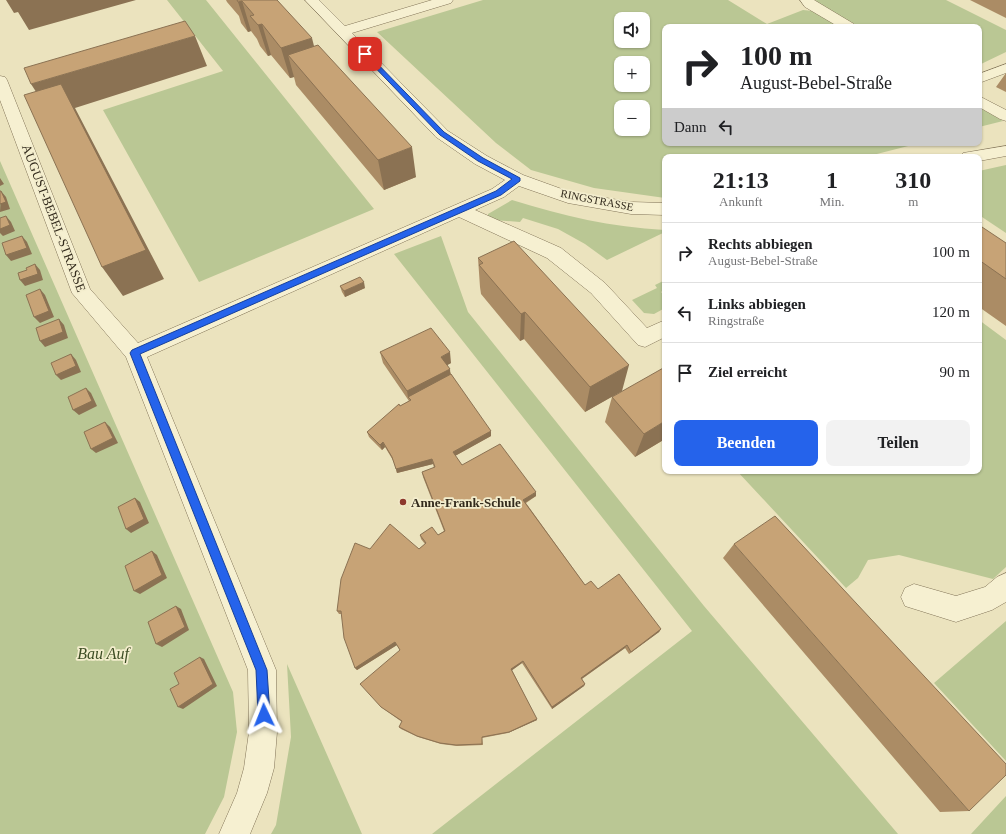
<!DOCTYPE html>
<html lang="de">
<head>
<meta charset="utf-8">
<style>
  body { margin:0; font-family:"Times New Roman",serif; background:#f2f2f2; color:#202124; height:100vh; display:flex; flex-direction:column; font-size:15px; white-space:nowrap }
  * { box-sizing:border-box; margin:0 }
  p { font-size:13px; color:#757577 }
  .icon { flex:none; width:22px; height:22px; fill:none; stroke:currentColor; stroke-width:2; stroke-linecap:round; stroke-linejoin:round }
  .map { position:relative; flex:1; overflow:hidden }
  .sheet { position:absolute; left:662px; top:154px; width:320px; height:320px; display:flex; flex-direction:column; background:#fff; border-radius:8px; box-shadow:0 1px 3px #0004 }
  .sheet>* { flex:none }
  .guide { position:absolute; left:662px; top:24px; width:320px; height:122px; border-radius:8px; box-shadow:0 1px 3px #0004; background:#fff; color:#202124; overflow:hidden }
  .buttons { position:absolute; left:614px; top:12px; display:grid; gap:8px }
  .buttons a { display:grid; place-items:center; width:36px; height:36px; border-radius:8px; background:#fff; box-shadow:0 1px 3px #0004; font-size:20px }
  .pin { position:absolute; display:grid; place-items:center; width:34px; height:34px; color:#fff; margin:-17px; border-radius:8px; box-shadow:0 2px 6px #0006 }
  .me { position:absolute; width:44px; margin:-22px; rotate:358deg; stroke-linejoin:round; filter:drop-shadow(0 0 3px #0008) }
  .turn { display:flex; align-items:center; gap:14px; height:84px; padding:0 12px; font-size:18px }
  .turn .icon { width:52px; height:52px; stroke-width:2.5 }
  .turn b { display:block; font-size:28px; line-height:34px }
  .then { display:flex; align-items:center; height:38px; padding:0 12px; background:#0003; gap:8px; font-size:15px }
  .eta { display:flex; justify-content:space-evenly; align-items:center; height:68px; text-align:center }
  .eta b { font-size:24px; font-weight:600; line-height:28px }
  .action { display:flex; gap:8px; margin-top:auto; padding:8px 12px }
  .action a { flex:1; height:46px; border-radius:8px; background:#2563eb; color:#fff; font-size:16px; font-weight:600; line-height:46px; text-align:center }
  .action a+a { background:#f2f2f2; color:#202124 }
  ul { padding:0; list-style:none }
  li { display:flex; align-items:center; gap:12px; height:60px; padding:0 12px; border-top:1px solid #e0e0e0 }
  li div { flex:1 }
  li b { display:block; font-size:15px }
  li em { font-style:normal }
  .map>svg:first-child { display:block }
  .green { fill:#bac794; fill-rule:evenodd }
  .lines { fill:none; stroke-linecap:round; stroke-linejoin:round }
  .minor-casing { stroke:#827458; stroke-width:1 }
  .minor { fill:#f6f0d1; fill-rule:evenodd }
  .wall { fill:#ab8c65 }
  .shaded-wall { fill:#8b7253 }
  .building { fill:#c7a376; stroke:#8b7253 }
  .route { fill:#2563eb; stroke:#184099 }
  .poi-dot { fill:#8d382c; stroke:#f3edcd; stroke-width:1.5 }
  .labels { text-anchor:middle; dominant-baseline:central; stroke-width:3.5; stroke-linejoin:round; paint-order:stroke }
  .far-street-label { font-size:11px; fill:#322a1c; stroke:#f3edcd }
  .street-label { font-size:13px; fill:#322a1c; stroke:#f3edcd }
  .poi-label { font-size:13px; font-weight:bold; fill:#322a1c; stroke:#f3edcd; text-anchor:start }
  .near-park-label { font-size:16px; font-style:italic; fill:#3d4d24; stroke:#f3edcd }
</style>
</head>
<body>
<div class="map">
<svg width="1006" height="834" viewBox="0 0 1006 834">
  <rect width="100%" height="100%" fill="#ebe3be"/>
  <path class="green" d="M167 0H206L374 209 199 282 103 110 223 71Z
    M483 0H728L767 24 803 10 813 11 840 27H665V143H920L865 157H665V198L594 188 531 170 496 143 377 32ZM621 19H643V41H621ZM621 63H643V85H621ZM621 107H643V129H621Z
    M815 0H946L1006 30V52L979 65V27H860L819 5Z
    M979 107 1003 121 979 127Z
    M0 161 233 692 237 732 224 797 205 834H0Z
    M1006 165V233L979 215V171Z
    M512 200C564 216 610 227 665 230V232L607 260 585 244 558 229 523 218 520 222 493 220 488 217V214Z
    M441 236 468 312 704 606 898 834H432L692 631 394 254Z
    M665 280V289L661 292 665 296V308L654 314 644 313 632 300 657 288 655 285Z
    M979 320 1006 340V567L993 579 899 555 868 560 858 578 846 588 737 471H979Z
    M1006 621V761L934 683Z
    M287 664 362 834H271L276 825 291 737Z
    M1006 796V834H971Z"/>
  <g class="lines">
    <defs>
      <path id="minor" d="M305 0H319L345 26 432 0H453L451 3 352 33 448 131 487 156 523 175 570 192 631 202 665 203V215L631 214 568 203 519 186 504 197 475 210 561 248 605 283 647 328 665 320V337L645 347 638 345 591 293 547 258 459 217 147 357 276 670 277 732 274 768 267 793 250 834H219L237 793 244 768 249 732 248 670 126 357 72 293 0 100V76L5 77 7 80 90 289 138 343 492 189 505 180 475 164 436 137Z
        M800 0H814L854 24 856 27H839L805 7Z
        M1006 64V73L979 83V74Z
        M979 96 1006 110V121L1000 119 979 107Z
        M1006 146V156L979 161V157H961L963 153 969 152Z
        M1006 573V602L992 610 956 622 905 606 901 597 905 588 914 584 956 596 985 587 997 577Z"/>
    </defs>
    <use href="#minor" class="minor-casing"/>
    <use href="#minor" class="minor"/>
  </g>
  <path class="wall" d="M226 0H277L416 177 384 190 296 85 294 77 290 78 271 55 268 56 260 46 257 39 251 31 248 32 241 23 239 16 227 2Z
    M970 0H1006V18Z
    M1006 73V92L996 87Z
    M979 229 1006 243V326L979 307Z
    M478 258 622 391 585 412 524 339 520 341 481 294 480 287Z
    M340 286 365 288 345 297 342 292Z
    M380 352 451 363 447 365 451 374 491 436 455 456 462 465 536 496 526 503 585 585 598 589 661 629 659 632 629 654 625 648 582 679 585 684 584 686 552 709 522 663 512 670 537 720 508 733 482 738 483 745 457 746 441 744 418 737 401 729 399 727 402 722 381 707 400 650 397 645 357 670 355 668 342 614H339L337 611 370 549H419L425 544 421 539 420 535H438L444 531 423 477 422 472 434 468 433 464 397 473 394 462 385 447 382 450 369 437 367 432 400 406 409 401 383 363Z
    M612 397 665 439 635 457 605 422Z
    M734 544 969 811 940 812 723 558Z"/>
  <path class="shaded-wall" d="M6 0H136L29 30 18 12 14 13Z
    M242 1 251 31 248 32 238 2Z
    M262 24 271 55 268 56 258 25Z
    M195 36 207 66 75 108 164 279 123 296 102 267 51 115 31 84Z
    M312 38 316 54 288 55 294 77 290 78 281 48Z
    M412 147 416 177 384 190 378 160Z
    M0 178 4 184 0 186Z
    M1 191 6 197 10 209 0 212Z
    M6 216 11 222 15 231 3 236 0 233V229Z
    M22 236 27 242 32 254 11 261 6 255Z
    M35 264 40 270 43 280 25 286 20 280Z
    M364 282 365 288 345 297 344 291Z
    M40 289 45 295 54 317 40 323 34 317Z
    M525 312 524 339 520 341 521 314Z
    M59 319 64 325 68 338 45 347 40 341Z
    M450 352 451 363 442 368 441 357Z
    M71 354 76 360 81 372 61 380 56 375Z
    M629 365 622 391 585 412 590 387Z
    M450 369 451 380 408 397 407 391Z
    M86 388 91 393 97 406 79 415 73 410Z
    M665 421V439L635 457 644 434Z
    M105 422 110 427 118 443 96 453 91 449Z
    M491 431V436L453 457V452Z
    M383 442 385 447 382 450 380 445Z
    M432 459 433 464 397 473 396 469Z
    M536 492V496L523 504V500Z
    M135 498 140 502 149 523 131 533 126 529Z
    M152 551 157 555 167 578 140 594 134 591Z
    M176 606 181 609 189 630 162 647 156 644Z
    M661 629 659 632 629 654 631 652Z
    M395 642 397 645 357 670 355 668Z
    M627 645 625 648 580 680 581 678Z
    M200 657 204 659 217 686 183 709 178 707Z
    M523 661 522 663 511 671V669Z
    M585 684 584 686 552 709V707Z
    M537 719V720L508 733 509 732Z"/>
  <path class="building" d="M237 0H277L312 38 281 48 262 24 258 25 250 16 254 15 242 1 238 2Z
    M185 21 195 36 31 84 24 68Z
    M318 45 412 147 378 160 288 55Z
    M61 84 146 250 102 267 24 95Z
    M0 191H1L6 202 0 204Z
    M6 216 10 225 0 229V218Z
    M982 227 1006 243V279L979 260V229Z
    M22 236 27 248 6 255 2 243Z
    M514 241 629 365 590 387 525 312 521 314 479 265 483 263 478 258Z
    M35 264 38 274 20 280 18 273 27 270 26 268Z
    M360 277 364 282 344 291 340 286Z
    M40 289 49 311 34 317 26 295Z
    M59 319 63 332 40 341 36 328Z
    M431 328 450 352 441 357 450 369 407 391 380 352Z
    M71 354 76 366 56 375 51 363Z
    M665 367V421L644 434 612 397Z
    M451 374 491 431 453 452 462 465 500 444 536 492 523 500 585 585 591 581 598 589 619 574 661 629 631 652 627 645 581 678 585 684 552 707 523 661 511 669 537 719 509 732 482 737V744L456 745 440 743 417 736 399 727 402 721 381 707 360 684 400 650 395 642 355 668 344 638 341 611H337L341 579 355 543 370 549 390 524 419 549 426 543 420 535 432 527 438 535 445 531 422 472 435 467 432 459 396 469 392 457 383 442 380 445 367 432 399 404 400 406 411 400 408 397Z
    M86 388 92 401 73 410 68 397Z
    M105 422 113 438 91 449 84 432Z
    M135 498 144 519 126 529 118 507Z
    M775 516 1006 764V775L969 811 734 544Z
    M152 551 162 575 134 591 125 566Z
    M176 606 185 627 156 644 148 622Z
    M200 657 213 684 178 707 170 689 179 684 174 673Z"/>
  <path class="route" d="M363 53H367L444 132 483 158 520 178V181L501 195 140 354 267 670 270 715 268 719 264 721 260 719 258 715 256 670 130 353 132 350 496 191 512 179 478 161 440 135 363 55Z"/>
  <circle class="poi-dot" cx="403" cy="502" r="4"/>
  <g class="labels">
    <g class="far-street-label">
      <text transform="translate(597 200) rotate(11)">RINGSTRASSE</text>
    </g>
    <g class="street-label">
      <text transform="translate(54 218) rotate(69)">AUGUST-BEBEL-STRASSE</text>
    </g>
    <g class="poi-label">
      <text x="411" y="502">Anne-Frank-Schule</text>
    </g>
    <g class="near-park-label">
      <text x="103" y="653">Bau Auf</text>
    </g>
  </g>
</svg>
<div class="buttons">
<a><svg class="icon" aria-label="sound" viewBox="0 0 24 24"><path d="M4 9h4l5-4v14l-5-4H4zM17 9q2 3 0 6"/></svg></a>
<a>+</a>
<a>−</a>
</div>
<div class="pin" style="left:365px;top:54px;background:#d93025"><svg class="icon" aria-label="arrive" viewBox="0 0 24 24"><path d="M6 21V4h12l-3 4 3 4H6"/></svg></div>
<svg class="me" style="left:264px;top:715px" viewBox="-20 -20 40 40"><path d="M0-17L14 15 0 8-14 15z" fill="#2563eb" stroke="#fff" stroke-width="4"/></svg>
<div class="guide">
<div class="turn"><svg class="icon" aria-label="right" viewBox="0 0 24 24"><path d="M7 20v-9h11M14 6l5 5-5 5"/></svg><div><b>100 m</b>August-Bebel-Straße</div></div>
<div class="then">Dann<svg class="icon" aria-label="left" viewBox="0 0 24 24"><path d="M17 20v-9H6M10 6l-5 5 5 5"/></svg></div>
</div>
<section class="sheet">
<div class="eta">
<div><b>21:13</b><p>Ankunft</p></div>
<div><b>1</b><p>Min.</p></div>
<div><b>310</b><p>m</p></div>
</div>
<ul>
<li><svg class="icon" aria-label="right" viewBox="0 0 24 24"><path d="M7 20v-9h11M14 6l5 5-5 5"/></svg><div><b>Rechts abbiegen</b><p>August-Bebel-Straße</p></div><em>100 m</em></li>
<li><svg class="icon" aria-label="left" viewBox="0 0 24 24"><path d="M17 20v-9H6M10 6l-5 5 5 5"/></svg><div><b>Links abbiegen</b><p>Ringstraße</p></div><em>120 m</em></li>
<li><svg class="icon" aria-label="arrive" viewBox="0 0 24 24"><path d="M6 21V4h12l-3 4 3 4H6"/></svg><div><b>Ziel erreicht</b></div><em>90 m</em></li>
</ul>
<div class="action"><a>Beenden</a><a>Teilen</a></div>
</section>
</div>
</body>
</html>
